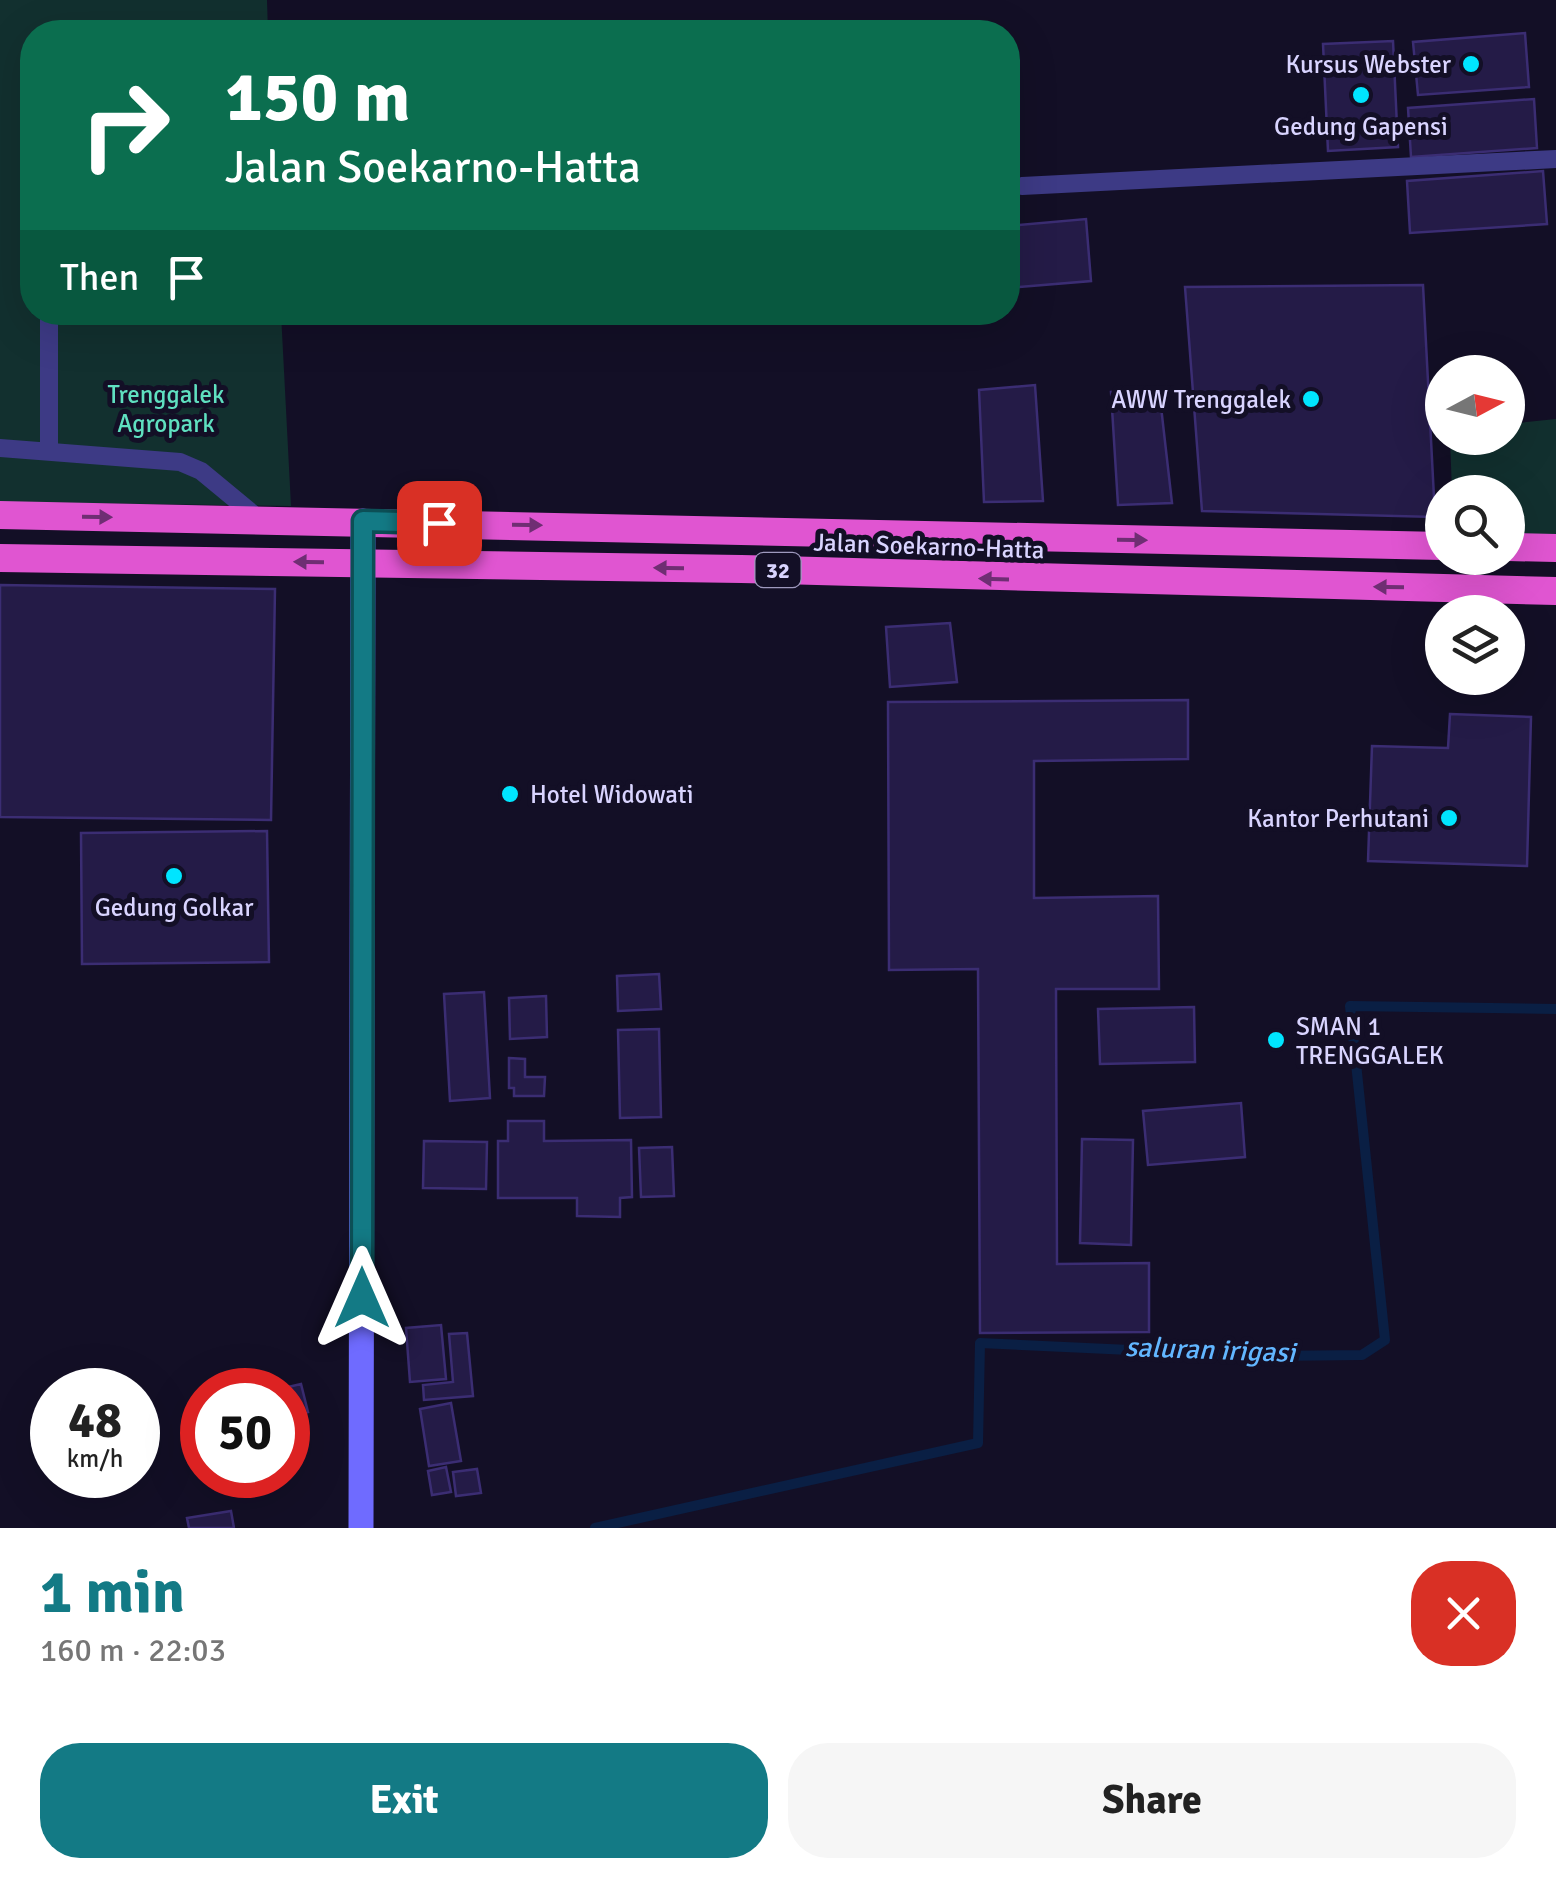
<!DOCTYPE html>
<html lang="en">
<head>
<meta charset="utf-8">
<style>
  body { margin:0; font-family:Signika,sans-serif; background:#f6f6f6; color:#222; height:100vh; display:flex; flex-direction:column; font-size:38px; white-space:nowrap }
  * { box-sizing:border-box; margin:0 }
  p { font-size:32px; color:#767676 }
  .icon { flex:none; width:55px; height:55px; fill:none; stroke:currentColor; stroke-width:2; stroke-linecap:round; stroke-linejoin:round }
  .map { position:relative; height:1528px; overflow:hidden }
  .panel { display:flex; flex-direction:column; background:#fff; flex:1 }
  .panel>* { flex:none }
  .top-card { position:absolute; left:20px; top:20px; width:1000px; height:305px; border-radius:40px; box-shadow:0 10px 40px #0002; background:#0b6e4f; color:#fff; overflow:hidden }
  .needle { width:65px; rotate:83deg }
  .tools { position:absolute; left:1425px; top:355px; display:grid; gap:20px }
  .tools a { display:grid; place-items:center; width:100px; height:100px; border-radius:50%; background:#fff; box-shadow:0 10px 40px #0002; font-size:50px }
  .speed { position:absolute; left:30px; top:1368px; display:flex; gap:20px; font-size:50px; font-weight:700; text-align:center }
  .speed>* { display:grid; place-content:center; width:130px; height:130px; border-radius:50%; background:#fff; box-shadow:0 10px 40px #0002; line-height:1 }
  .speed small { font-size:25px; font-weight:400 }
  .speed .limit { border:15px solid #d22; background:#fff; color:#111 }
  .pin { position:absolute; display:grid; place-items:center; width:85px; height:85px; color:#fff; margin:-42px; border-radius:20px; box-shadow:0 5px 15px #0006 }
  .me { position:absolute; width:110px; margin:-55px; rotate:0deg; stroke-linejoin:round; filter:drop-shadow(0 0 8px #0008) }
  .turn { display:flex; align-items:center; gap:35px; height:210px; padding:0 40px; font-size:45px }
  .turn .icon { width:130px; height:130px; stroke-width:2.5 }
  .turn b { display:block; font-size:70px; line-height:85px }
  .then { display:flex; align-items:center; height:95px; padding:0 40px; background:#0003; gap:20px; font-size:38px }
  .round { display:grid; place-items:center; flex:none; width:105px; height:105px; border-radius:40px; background:#f6f6f6 }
  .overview { display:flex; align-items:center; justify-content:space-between; height:170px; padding:0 40px }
  h1 { font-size:60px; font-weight:700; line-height:75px; color:#137a85 }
  .cta { display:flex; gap:20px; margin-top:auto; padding:20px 40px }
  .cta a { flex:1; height:115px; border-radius:40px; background:#137a85; color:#fff; font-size:40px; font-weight:700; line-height:115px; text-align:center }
  .cta a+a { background:#f6f6f6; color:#222 }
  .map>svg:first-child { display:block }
  .green { fill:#12302f }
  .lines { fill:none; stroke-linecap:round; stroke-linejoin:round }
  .stream { stroke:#0a1f44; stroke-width:10 }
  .building { fill:#241b47; stroke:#3b2d73; stroke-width:2.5 }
  .service { stroke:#3d3a85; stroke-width:18 }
  .secondary { stroke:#6f6bff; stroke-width:25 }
  .trunk { stroke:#e055d1; stroke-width:28 }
  .oneway { fill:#6f2e73 }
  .route-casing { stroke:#0c4f56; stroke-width:25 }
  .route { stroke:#137a85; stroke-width:18 }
  .poi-dot { fill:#00e5ff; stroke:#130f26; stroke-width:4 }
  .labels { text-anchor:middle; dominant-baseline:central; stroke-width:10; stroke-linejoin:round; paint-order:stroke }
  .shield { fill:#130f26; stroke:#9e99be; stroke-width:2.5 }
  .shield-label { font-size:22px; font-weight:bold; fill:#d9d4ff }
  .poi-label { font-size:25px; fill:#d9d4ff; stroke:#130f26; text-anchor:end }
  .park-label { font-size:25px; fill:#5fe0c0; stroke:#130f26 }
  .street-label { font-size:25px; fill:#d9d4ff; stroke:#130f26 }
  .water-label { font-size:28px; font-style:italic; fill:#62b6ff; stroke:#130f26 }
</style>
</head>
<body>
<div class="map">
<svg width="1556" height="1528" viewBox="0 0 1556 1528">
  <rect width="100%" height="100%" fill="#130f26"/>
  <path class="green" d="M0 0H267L268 32H32V312L281 313 291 506 0 502Z
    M1556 419V543H1508V492H1452L1450 438H1508V424Z"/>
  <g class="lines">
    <path class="stream" d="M595 1528 978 1443 980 1343 1260 1356 1362 1355 1385 1340 1350 1006 1556 1009"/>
  </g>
  <path class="building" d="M1525 33 1529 87 1418 95 1413 42Z
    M1393 41 1398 147 1328 151 1323 44Z
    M1534 99 1537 148 1411 157 1408 108Z
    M1543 171 1547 224 1410 233 1407 181Z
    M1086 219 1091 281 1008 288V226Z
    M1423 285 1435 517 1202 511 1185 287Z
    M1035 385 1043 501 984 502 979 390Z
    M1159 389 1172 503 1118 505 1111 392Z
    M0 585 275 589 271 820 0 817Z
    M950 623 957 682 890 687 886 627Z
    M1188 700V759L1034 761V898L1158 896 1159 989H1056L1057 1264 1149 1263V1332L980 1333 978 969 889 970 888 702Z
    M1450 714 1531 717 1527 866 1368 861 1372 746 1448 748Z
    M267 831 269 962 82 964 81 833Z
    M659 974 661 1009 618 1011 617 976Z
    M484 992 490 1098 450 1101 444 994Z
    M546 996 547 1037 510 1039 509 998Z
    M1194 1007 1195 1062 1100 1064 1098 1009Z
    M659 1029 661 1117 620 1118 618 1030Z
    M509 1058 525 1059V1077H545L544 1096H514V1088H509Z
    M1241 1103 1245 1157 1148 1165 1143 1111Z
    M508 1121H544V1141L631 1140 632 1197 620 1198V1217L577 1216V1198H498V1141H508Z
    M1082 1139 1133 1140 1131 1245 1080 1243Z
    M424 1141 487 1142 486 1189 423 1188Z
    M672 1147 674 1196 641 1197 639 1148Z
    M441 1325 446 1379 410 1382 406 1328Z
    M467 1333 473 1396 424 1400 423 1385 453 1382 449 1334Z
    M301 1384 308 1412 288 1417V1390H275Z
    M451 1403 461 1461 429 1466 420 1409Z
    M446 1467 451 1492 432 1495 428 1471Z
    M477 1469 481 1493 456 1496 453 1472Z
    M231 1511 234 1528H189L187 1518Z"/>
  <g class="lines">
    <path class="service" d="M1022 186 1556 159
      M0 448 180 462 201 471 259 519
      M49 449V312"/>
    <path class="secondary" d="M361 1528 363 521"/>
    <path class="trunk" d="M0 515 1442 546
      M1508 547 1556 548
      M0 558 741 569 1556 591"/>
  </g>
  <defs><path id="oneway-solid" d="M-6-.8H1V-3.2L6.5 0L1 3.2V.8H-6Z" transform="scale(2.5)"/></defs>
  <g class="oneway">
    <use href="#oneway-solid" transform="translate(97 517) rotate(1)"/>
    <use href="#oneway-solid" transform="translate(527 525) rotate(1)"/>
    <use href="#oneway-solid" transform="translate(1132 540) rotate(1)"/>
    <use href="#oneway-solid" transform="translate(309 562) rotate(-179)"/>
    <use href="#oneway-solid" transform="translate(669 568) rotate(-179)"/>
    <use href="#oneway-solid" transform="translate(994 579) rotate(-178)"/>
    <use href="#oneway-solid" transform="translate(1389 587) rotate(-179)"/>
  </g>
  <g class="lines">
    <defs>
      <path id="route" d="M362 1298 363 521 439 523"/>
    </defs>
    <use href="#route" class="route-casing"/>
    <use href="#route" class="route"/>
  </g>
  <g class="poi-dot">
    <circle cx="1471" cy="64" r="10"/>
    <circle cx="1361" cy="95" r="10"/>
    <circle cx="1311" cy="399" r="10"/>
    <circle cx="510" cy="794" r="10"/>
    <circle cx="1449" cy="818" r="10"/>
    <circle cx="174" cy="876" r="10"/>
    <circle cx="1276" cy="1040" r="10"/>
  </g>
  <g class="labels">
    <rect class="shield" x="755.5" y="553" width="45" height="34" rx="8"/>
    <g class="shield-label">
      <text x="778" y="570">32</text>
    </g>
    <g class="poi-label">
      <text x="1451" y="64">Kursus Webster</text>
      <text x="1361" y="126" text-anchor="middle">Gedung Gapensi</text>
      <text x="1291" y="399">AWW Trenggalek</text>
      <text x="530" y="794" text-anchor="start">Hotel Widowati</text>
      <text x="1429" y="818">Kantor Perhutani</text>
      <text x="174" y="907" text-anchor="middle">Gedung Golkar</text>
      <text x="1296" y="1026" text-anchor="start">SMAN 1<tspan x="1296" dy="29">TRENGGALEK</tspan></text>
    </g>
    <g class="park-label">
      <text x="166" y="394">Trenggalek<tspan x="166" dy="29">Agropark</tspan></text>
    </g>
    <g class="street-label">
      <text transform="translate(929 546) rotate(2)">Jalan Soekarno-Hatta</text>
    </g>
    <g class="water-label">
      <text transform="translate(1210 1350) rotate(2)">saluran irigasi</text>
    </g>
  </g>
</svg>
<div class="tools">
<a><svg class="needle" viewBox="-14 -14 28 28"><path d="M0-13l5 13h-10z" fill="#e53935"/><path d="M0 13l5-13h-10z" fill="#767676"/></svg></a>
<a><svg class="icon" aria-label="search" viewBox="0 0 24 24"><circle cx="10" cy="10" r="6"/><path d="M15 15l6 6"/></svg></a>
<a><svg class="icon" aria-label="layers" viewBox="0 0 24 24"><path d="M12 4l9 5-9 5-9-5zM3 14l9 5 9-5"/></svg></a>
</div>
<div class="speed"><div>48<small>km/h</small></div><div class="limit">50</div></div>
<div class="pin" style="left:439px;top:523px;background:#d93025"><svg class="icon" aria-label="arrive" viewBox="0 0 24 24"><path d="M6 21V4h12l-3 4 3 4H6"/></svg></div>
<svg class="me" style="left:362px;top:1298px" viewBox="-20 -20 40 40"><path d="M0-17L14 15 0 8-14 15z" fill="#137a85" stroke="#fff" stroke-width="4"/></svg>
<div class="top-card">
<div class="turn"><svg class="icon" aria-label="right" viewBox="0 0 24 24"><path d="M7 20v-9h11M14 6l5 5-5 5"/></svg><div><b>150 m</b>Jalan Soekarno-Hatta</div></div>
<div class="then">Then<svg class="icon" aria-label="arrive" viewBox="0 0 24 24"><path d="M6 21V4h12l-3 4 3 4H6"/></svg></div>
</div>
</div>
<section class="panel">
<div class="overview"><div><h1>1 min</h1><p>160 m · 22:03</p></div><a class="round" style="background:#d93025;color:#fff"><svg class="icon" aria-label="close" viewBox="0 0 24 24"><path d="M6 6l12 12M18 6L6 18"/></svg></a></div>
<div class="cta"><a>Exit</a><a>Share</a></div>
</section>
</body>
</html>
